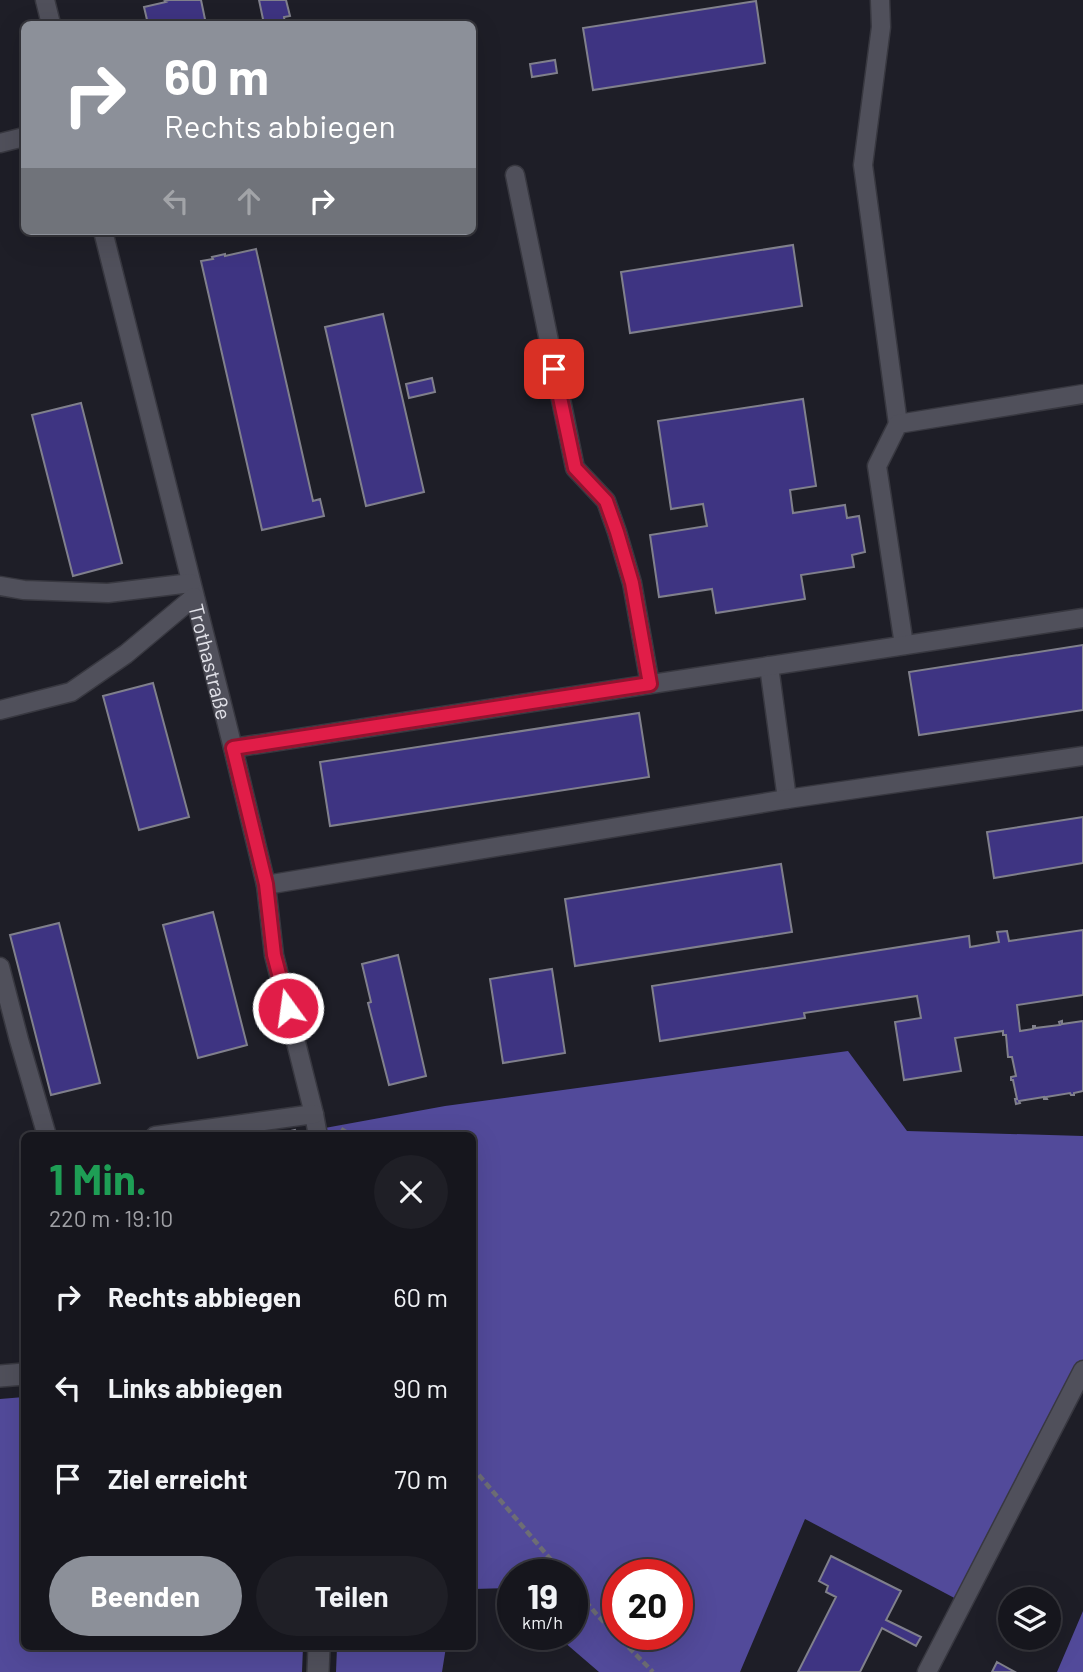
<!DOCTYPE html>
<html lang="de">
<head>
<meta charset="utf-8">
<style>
  body { margin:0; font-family:Barlow,sans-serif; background:#1f1f26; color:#f1f3f6; height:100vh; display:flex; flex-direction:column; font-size:26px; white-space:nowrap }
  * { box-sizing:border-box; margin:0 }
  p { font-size:23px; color:#9e9fa4 }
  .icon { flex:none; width:38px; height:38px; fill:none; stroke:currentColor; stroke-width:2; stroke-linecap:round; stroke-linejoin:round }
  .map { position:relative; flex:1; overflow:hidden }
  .details { position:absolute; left:21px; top:1132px; width:455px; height:518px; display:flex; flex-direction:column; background:#16161d; border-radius:10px; box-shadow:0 7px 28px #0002,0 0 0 2px #35353b }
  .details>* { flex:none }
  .guide { position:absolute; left:21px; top:21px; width:455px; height:214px; border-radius:10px; box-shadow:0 7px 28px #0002,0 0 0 2px #35353b; background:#8c9099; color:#fff; overflow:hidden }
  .fabs { position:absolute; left:998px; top:1587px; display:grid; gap:14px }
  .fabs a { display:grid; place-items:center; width:63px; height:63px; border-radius:50%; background:#16161d; box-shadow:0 7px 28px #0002,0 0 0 2px #35353b; font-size:35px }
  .speed { position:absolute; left:497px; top:1559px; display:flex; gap:14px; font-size:35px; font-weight:700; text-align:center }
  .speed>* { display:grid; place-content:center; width:91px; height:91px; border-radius:50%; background:#16161d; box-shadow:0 7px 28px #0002,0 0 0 2px #35353b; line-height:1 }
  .speed small { font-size:18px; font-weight:400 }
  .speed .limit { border:10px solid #d22; background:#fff; color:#111 }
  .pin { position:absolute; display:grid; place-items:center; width:60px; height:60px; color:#fff; margin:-30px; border-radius:14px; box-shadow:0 4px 10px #0006 }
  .me { position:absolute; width:77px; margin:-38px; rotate:346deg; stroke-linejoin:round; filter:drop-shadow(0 0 5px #0008) }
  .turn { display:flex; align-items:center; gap:24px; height:147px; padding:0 28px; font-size:32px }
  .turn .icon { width:91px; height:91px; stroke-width:2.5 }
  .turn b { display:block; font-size:49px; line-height:60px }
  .lanes { display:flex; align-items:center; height:66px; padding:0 28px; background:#0003; justify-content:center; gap:35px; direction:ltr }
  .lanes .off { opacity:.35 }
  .round { display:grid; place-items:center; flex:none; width:74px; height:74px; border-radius:37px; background:#1f1f26 }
  .overview { display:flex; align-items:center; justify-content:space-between; height:119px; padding:0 28px }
  h1 { font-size:42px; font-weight:700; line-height:52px; color:#1e9e55 }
  .cta { display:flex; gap:14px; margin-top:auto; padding:14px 28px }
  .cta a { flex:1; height:80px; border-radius:42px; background:#8c9099; color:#fff; font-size:28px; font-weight:700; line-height:80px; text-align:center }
  .cta a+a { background:#1f1f26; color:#f1f3f6 }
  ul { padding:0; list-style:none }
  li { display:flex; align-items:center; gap:21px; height:91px; padding:0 28px }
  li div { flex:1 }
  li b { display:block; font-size:26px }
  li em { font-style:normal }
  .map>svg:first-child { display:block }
  .forest { fill:#524a9a; fill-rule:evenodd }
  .building { fill:#3e3482; stroke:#80808c; stroke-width:2 }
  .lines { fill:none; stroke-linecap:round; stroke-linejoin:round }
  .service-casing { stroke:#383840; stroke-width:21 }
  .minor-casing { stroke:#383840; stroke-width:24 }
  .path { stroke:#6d6d75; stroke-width:4.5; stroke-dasharray:7 3.5; stroke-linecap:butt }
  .service { stroke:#50505b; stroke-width:18 }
  .minor { stroke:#50505b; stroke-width:21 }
  .route-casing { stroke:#92132f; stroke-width:18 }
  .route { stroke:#e11d48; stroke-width:12 }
  .labels { text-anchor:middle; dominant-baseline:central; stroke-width:7; stroke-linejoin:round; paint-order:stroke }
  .street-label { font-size:21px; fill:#e2e2e9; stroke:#08080d }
</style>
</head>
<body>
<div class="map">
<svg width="1083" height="1672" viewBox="0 0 1083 1672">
  <rect width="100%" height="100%" fill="#1e1e27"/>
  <path class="forest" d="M848 1051 907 1131 1083 1136V1370L962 1602 805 1519 740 1672H599L556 1635 572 1634V1575H513V1588L473 1589 472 1136H304L303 1132 445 1106ZM618 1575H677V1634H618Z
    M24 1397V1647H303L302 1672H0V1399Z
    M1083 1611V1672H1057Z
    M337 1647H446L442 1672H336Z"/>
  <path class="building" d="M169 0H201L206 24H148L144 7 166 2 165 1Z
    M259 0H286L290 16 284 17 285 24H264Z
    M756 1 765 63 593 90 583 28Z
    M555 60 557 73 532 77 530 64Z
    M793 245 802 306 630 333 621 272Z
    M256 249 313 501 320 499 324 516 262 530 201 261 213 259 212 257 225 254V256Z
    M383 314 424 492 366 506 325 327Z
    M432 378 435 392 409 398 406 384Z
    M803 399 816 486 790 490 793 513 845 505 847 518 859 516 865 552 852 555 854 567 801 575 805 599 716 613 712 589 659 597 650 535 707 526 703 504 671 509 658 421Z
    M81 403 122 563 73 576 32 415Z
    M1083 645V710L919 735 909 672Z
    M153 683 189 817 139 830 103 696Z
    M639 713 649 777 330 826 320 762Z
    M1083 817V863L994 878 987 832Z
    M781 864 792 932 575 966 565 899Z
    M213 912 247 1045 198 1058 163 925Z
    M59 923 100 1083 51 1095 10 935Z
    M1083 930V995L1017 1005 1020 1031 1033 1029V1026H1035V1028L1060 1025 1059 1022 1062 1021V1024L1083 1021V1091L1074 1093V1095H1071L1070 1093 1046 1097 1047 1099H1044V1097L1019 1101 1020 1103 1016 1104 1015 1099H1017L1013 1080H1011V1077L1016 1076 1012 1057H1008L1006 1035H1003V1031L955 1038 961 1071 904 1080 895 1022 921 1018 917 996 804 1013 805 1018 660 1041 652 986 969 936 970 947 999 942 997 932 1007 931 1009 941Z
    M398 955 426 1076 389 1085 368 1003 371 1002 362 964Z
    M552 969 565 1053 503 1063 490 979Z
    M295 1130 297 1136H278V1134Z
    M831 1556 901 1591 886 1620 921 1637 916 1646 882 1628 860 1672H798L836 1597 826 1592 828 1586 819 1581Z
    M997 1662 1015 1672H992Z"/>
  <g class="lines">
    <defs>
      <g id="service">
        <path d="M45 0 51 24"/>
        <path d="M880 0 881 27 863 165 898 424"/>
        <path d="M0 143 24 137"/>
        <path d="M515 175 575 468 606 501 617 532 632 583 650 684"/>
        <path id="s1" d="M103 231 233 748 266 885 274 955 314 1114 318 1136"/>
        <path d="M0 586 24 590 108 593 191 583"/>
        <path d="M904 645 877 466 898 424 1083 394"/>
        <path d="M769 666 787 799"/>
        <path d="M0 710 71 692 126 654 194 597"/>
        <path d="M233 748 1083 618"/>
        <path d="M266 885 787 799 1083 756"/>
        <path d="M0 967 19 1040 47 1136"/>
        <path d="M155 1136 314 1114"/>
        <path d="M927 1672 1083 1370"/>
      </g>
      <path id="minor" d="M0 1376 24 1374
        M318 1672 319 1647"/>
    </defs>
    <use href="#service" class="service-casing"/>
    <use href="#minor" class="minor-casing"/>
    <path class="path" d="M341 1129 352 1136
      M472 1467 564 1575
      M572 1585 598 1616 653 1672"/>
    <use href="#service" class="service"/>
    <use href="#minor" class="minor"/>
  </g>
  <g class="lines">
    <defs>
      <path id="route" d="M288 1008 274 955 266 884 233 748 650 684 632 583 617 532 606 501 575 468 554 369"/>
    </defs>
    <use href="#route" class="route-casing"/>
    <use href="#route" class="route"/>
  </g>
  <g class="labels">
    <g class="street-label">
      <text stroke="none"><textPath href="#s1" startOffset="444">Trothastraße</textPath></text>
    </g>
  </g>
</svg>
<div class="fabs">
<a><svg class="icon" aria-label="layers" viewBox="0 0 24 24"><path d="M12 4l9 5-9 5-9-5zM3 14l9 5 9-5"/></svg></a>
</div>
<div class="speed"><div>19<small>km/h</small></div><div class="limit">20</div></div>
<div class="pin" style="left:554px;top:369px;background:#d93025"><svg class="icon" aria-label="arrive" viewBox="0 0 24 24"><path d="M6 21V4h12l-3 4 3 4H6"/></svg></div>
<svg class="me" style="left:288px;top:1008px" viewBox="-20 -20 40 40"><circle r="17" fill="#e11d48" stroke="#fff" stroke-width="3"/><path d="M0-11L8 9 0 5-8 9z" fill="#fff"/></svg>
<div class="guide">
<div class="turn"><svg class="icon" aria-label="right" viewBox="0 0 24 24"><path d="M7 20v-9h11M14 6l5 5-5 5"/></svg><div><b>60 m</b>Rechts abbiegen</div></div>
<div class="lanes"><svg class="icon off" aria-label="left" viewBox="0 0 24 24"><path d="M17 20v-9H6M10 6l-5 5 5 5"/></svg><svg class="icon off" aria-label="ahead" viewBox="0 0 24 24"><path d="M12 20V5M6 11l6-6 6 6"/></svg><svg class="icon" aria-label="right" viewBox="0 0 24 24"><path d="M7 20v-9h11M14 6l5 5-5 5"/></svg></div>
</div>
<section class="details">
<div class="overview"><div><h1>1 Min.</h1><p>220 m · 19:10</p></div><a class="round"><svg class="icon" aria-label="close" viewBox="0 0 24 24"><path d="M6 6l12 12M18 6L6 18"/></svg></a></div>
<ul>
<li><svg class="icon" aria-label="right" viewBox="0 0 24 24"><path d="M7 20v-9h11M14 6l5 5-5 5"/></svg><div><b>Rechts abbiegen</b></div><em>60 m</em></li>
<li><svg class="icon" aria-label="left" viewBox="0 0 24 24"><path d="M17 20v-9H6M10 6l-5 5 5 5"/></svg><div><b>Links abbiegen</b></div><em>90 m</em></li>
<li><svg class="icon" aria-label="arrive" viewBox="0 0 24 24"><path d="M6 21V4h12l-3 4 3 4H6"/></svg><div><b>Ziel erreicht</b></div><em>70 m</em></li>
</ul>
<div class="cta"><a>Beenden</a><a>Teilen</a></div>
</section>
</div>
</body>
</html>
